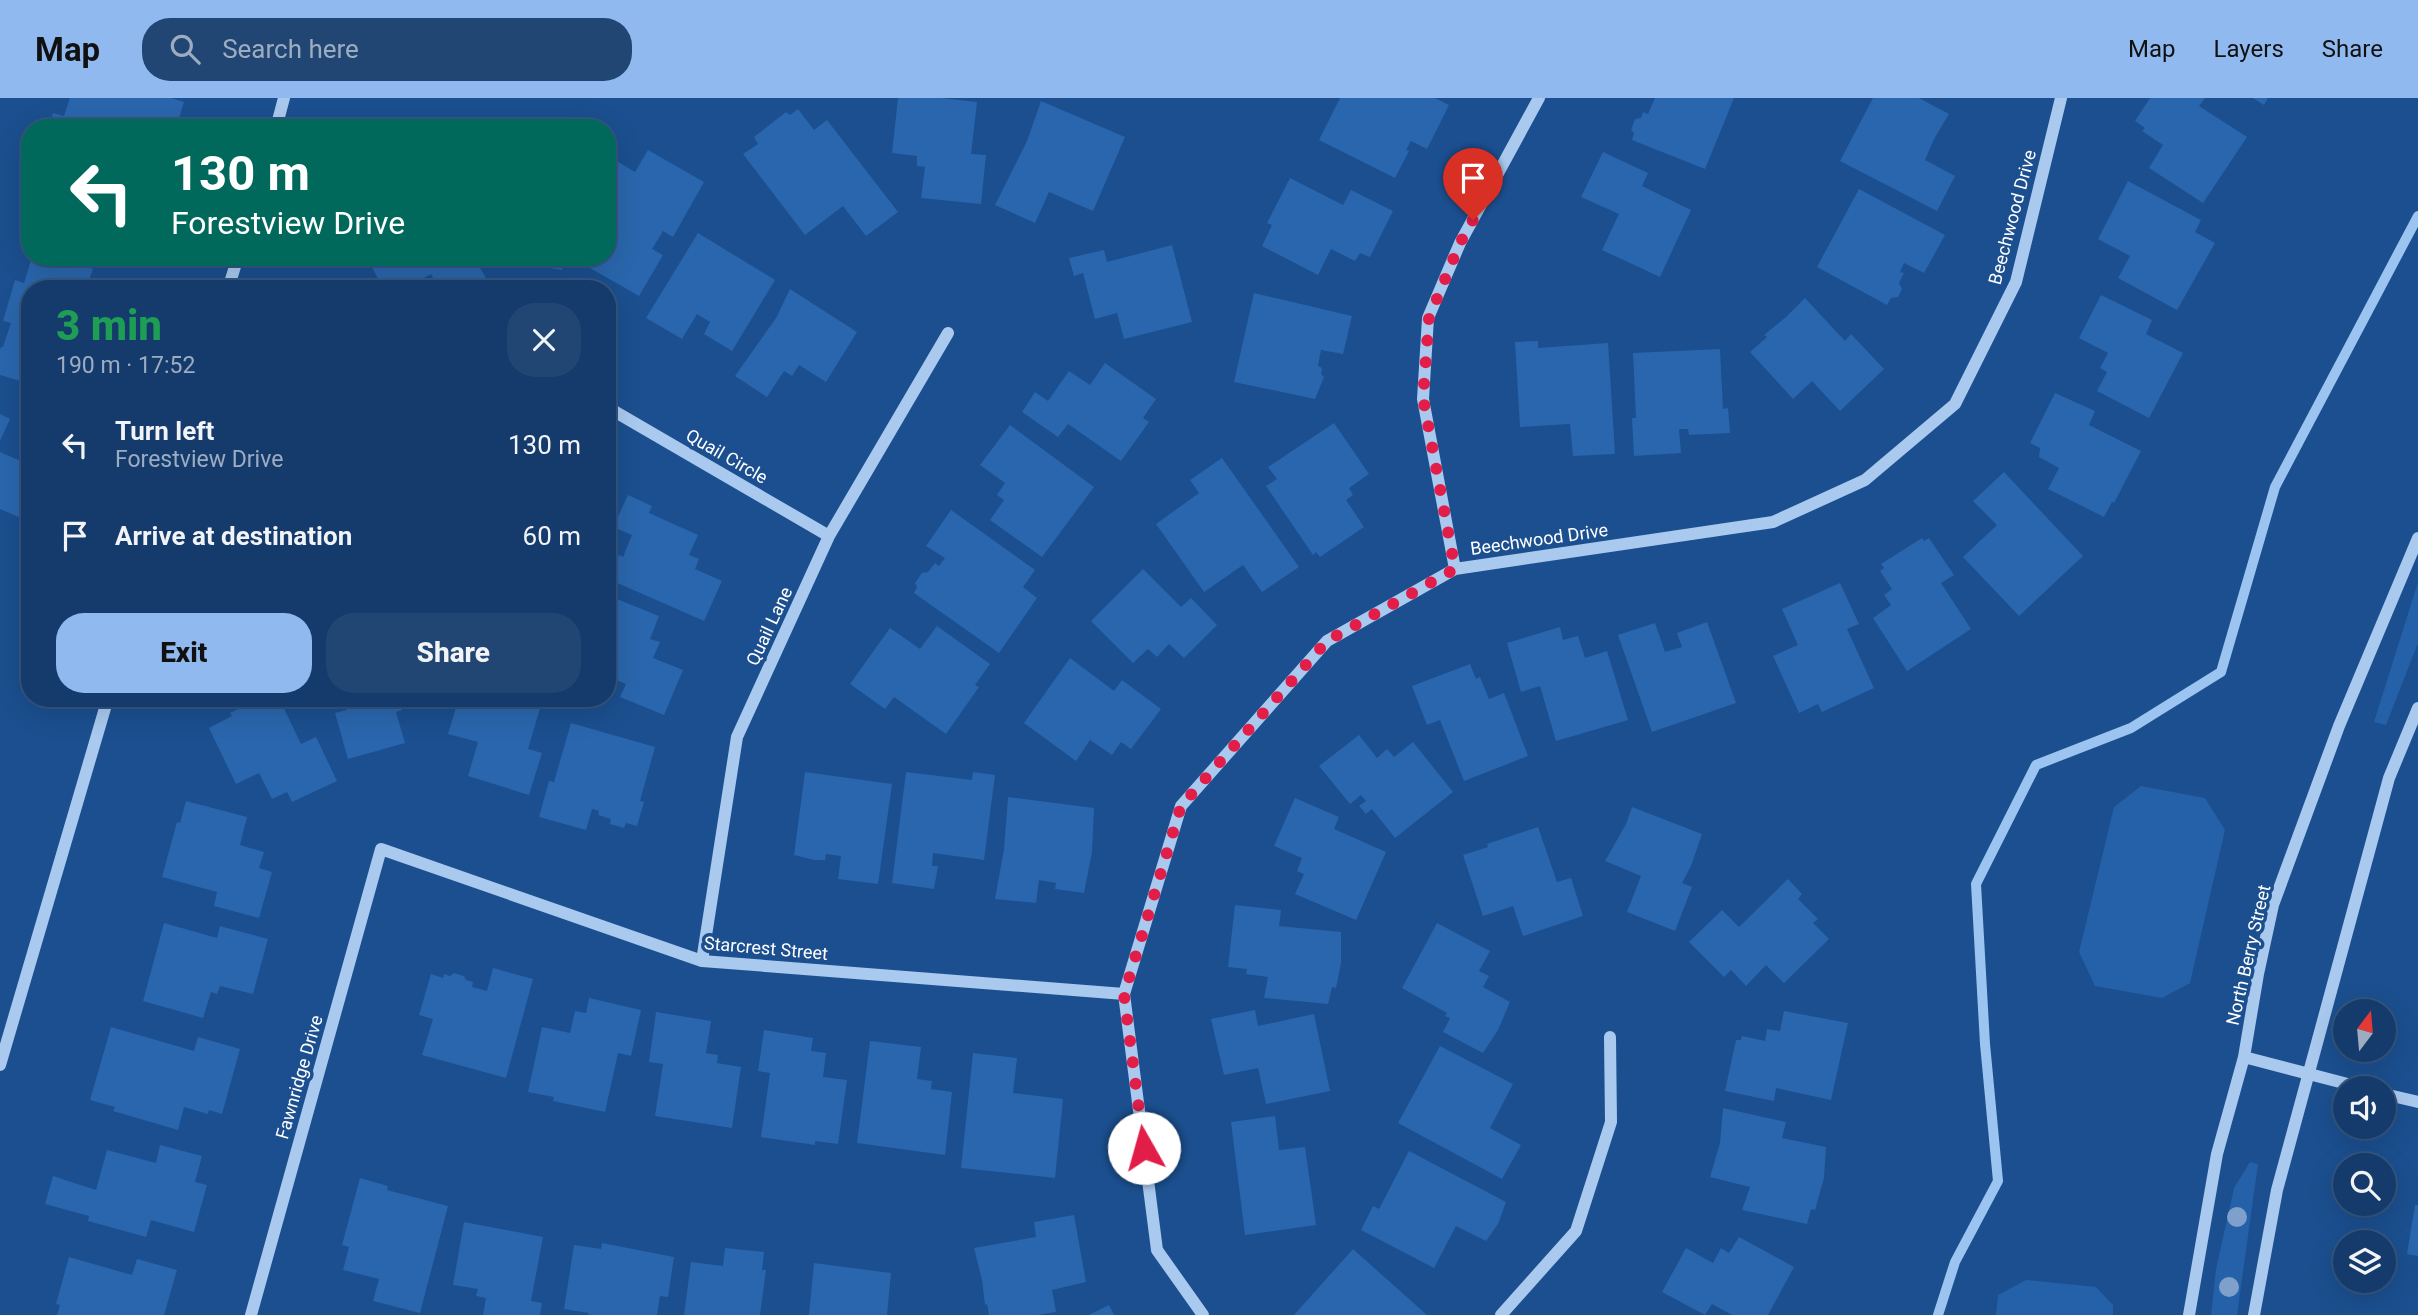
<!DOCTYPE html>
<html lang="en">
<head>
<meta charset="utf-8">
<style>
  body { margin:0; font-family:Roboto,sans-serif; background:#214673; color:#f1f3f6; height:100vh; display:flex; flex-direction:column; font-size:26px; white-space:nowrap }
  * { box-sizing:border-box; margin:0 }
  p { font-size:23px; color:#9dadc1 }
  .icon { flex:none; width:38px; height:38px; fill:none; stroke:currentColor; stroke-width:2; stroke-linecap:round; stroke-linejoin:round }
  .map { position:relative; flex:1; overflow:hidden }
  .side { position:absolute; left:21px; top:182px; width:595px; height:427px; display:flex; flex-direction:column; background:#143b6b; border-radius:28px; box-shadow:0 7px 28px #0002,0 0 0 2px #33557e }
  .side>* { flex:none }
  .banner { position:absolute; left:21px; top:21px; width:595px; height:147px; border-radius:28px; box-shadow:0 7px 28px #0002,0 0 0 2px #33557e; background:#00695c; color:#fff; overflow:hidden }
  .needle { width:46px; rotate:16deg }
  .controls { position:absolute; left:2333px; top:901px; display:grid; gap:14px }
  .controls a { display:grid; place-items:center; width:63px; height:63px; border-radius:50%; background:#143b6b; box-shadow:0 7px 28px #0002,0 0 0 2px #33557e; font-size:35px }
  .pin { position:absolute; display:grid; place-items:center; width:60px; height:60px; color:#fff; margin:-72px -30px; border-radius:50% 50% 50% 0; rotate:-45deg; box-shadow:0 0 7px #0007 }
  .pin .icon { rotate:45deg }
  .me { position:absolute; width:77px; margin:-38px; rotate:353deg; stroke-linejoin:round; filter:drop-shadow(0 0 5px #0008) }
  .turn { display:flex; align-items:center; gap:24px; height:147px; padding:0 35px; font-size:32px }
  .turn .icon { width:91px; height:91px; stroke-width:2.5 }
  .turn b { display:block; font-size:49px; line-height:60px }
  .round { display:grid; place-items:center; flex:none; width:74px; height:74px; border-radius:28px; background:#214673 }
  .headline { display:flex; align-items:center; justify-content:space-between; height:119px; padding:0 35px }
  h1 { font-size:42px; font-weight:800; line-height:52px; color:#1e9e55 }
  .button { display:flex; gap:14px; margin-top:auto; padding:14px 35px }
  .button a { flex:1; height:80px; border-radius:28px; background:#90b9f0; color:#111; font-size:28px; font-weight:800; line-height:80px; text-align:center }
  .button a+a { background:#214673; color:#f1f3f6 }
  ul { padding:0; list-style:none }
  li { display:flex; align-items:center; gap:21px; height:91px; padding:0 35px }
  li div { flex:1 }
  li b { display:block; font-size:26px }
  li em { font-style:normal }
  header { display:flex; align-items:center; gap:42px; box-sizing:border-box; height:98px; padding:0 35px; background:#90b9f0; color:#111 }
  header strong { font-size:33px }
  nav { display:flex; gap:38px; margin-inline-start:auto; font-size:24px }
  .search { width:490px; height:63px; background:#214673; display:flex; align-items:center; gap:18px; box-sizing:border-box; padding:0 24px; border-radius:28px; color:#9dadc1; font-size:26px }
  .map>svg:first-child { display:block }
  .green { fill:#2461a8 }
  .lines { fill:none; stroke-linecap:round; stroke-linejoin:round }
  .stream { stroke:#9cc4f0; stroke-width:10 }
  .building { fill:#2a66ad }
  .minor { stroke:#a9c9ee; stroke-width:12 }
  .tree { fill:#7ea0ca }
  .route { stroke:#e11d48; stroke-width:12; stroke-dasharray:0 21.6 }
  .labels { text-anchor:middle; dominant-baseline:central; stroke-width:7; stroke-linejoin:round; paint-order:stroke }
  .street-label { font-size:18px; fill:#fff; stroke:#1b4f8f }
</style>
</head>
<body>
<header>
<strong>Map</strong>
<div class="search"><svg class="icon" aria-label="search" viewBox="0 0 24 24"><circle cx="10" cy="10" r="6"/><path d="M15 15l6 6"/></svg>Search here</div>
<nav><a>Map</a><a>Layers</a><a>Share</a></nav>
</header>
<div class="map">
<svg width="2418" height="1217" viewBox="0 0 2418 1217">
  <rect width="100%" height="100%" fill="#1b4f8f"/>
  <path class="green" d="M2418 484V545L2386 627 2374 624Z
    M2141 688 2205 700 2225 732 2190 885 2162 900 2095 888 2079 854 2114 709Z
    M2250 1064 2258 1066 2237 1217H2211L2216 1171 2234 1090Z
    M2026 1182 2096 1189 2113 1207V1217H1996L1998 1197Z"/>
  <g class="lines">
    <path class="stream" d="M1938 1217 1955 1164 1998 1083 1985 946 1976 786 2036 667 2131 630 2221 574 2275 389 2418 118"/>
  </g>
  <path class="building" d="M70 0H171L184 4 176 30H49L53 15 64 18Z
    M898 0H941L977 4 971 56 986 57 981 106 921 100 925 69 917 68V58L892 55Z
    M1340 0H1435L1449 7 1427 51 1411 43 1406 52 1409 53 1395 80 1319 42Z
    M1655 0H1734L1705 71 1632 42 1634 35 1631 32 1635 21 1641 20 1643 14 1648 16Z
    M1873 0H1919L1949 16 1934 41 1925 62 1955 78 1937 113 1840 63Z
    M2150 0H2205L2199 8 2247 39 2203 105 2149 70 2163 47 2142 33 2145 30 2135 23Z
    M2253 0H2268L2264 7Z
    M1041 3 1125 39 1093 113 1049 94 1035 125 995 107 1027 43Z
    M798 11 814 32 827 22 898 114 866 138 843 108 805 137 743 56 758 46 754 39 786 14 790 17Z
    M648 52 704 84 673 139 663 133 652 151 663 157 639 198 590 170 592 166 580 159H607V75L615 62 635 74Z
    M1603 54 1648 75 1642 88 1691 112 1660 179 1602 152 1619 116 1581 99Z
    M1290 80 1343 107 1351 92 1393 113 1370 159 1360 155 1355 163 1331 151 1318 177 1262 148 1272 127 1267 125Z
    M2128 83 2201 122 2195 134 2215 145 2177 212 2118 180 2130 158 2098 141Z
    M1859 91 1945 137 1924 175 1904 165 1900 174 1904 175 1899 185 1902 191 1898 199 1891 200 1887 207 1817 169Z
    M698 135 775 182 732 253 704 236 710 224 697 216 682 241 646 220Z
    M1172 147 1192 224 1124 241 1117 215 1095 221 1083 175 1074 178 1069 160 1104 152 1107 164Z
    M32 159H57L93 171 86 191H30V286L0 277V252L1 249H3L11 225 3 223 15 182 24 185Z
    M367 159H474L487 182 471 191H439L431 176 404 191H383Z
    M505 159H564L562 172 505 163Z
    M790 191 857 234 826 284 799 267 792 278 784 273 767 299 735 278 776 220Z
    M1254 195 1352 218 1343 256 1321 252 1318 268 1322 270 1321 276 1324 279 1315 301 1234 284Z
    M2101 197 2152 222 2146 236 2183 255 2149 320 2097 293 2107 274 2100 270 2108 255 2079 240Z
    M1805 200 1845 243 1851 236 1884 271 1840 313 1812 283 1793 301 1750 254 1767 239 1764 237 1786 219Z
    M1538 243V250L1608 245 1615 356 1573 358 1570 326 1520 329 1515 244Z
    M1720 251 1723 311 1728 310 1730 335 1689 337 1688 331H1679L1681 355 1634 358 1632 320H1636L1633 255Z
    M1105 265 1156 301 1143 320 1149 324 1121 363 1068 326 1058 339 1022 314 1035 294 1048 303 1069 273 1090 287Z
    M2055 295 2095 313 2089 327 2141 353 2114 405 2112 404 2104 419 2048 391 2059 370 2039 359 2040 350 2030 345Z
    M0 316 10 321 0 343Z
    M1334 325 1369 376 1349 390 1353 397 1346 402 1364 429 1320 459 1316 454 1313 457 1266 388 1277 381 1268 369Z
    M1010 327 1094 389 1042 459 990 422 1004 402 997 397 1005 385 980 367Z
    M0 354 30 367V400L21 420 0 411Z
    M1222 360 1299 469 1262 494 1243 467 1204 494 1156 426 1199 395 1190 382Z
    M2004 374 2083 458 2019 518 1963 459 1997 427 1973 403Z
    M628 397 652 408 649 415 698 437 689 457 699 461 695 471 722 483 704 523 613 483 615 477 611 475 619 457 623 459 632 437 613 429Z
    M951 412 1035 472 1023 489 1037 500 999 555 914 495 917 489 915 485 922 475 928 474 935 465 939 468 945 460 926 448Z
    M1922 440 1924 443 1929 440 1954 477 1941 485 1971 531 1907 573 1873 520 1891 507 1884 497 1892 491 1880 473 1884 470 1881 466Z
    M1143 471 1181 509 1191 500 1217 527 1184 560 1169 546 1157 559 1148 551 1133 565 1091 523Z
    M1840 485 1859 526 1847 531 1874 590 1822 614 1818 606 1799 615 1773 558 1798 547 1782 511Z
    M607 497 659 518 650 541 660 544 653 560 683 572 664 617 620 599 626 586 607 578Z
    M1707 524 1736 605 1652 634 1618 537 1655 525 1665 554 1682 549 1677 535Z
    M937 528 990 566 975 587 979 589 946 636 894 599 885 611 850 586 890 530 920 551Z
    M1560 529 1563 542 1578 538 1585 560 1607 553 1628 622 1556 643 1540 588 1521 594 1507 545Z
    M1070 560 1114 593 1122 582 1161 611 1131 651 1121 644 1112 657 1090 642 1076 663 1024 625Z
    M1470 566 1476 581 1480 579 1489 601 1504 595 1528 658 1464 683 1440 622 1427 627 1412 588Z
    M261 600H279L301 646 316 639 337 683 292 704 287 694 272 701 259 675 236 686 209 630 232 618 230 615Z
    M343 600H415L400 605 402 612 396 614 405 645 348 661 335 615 347 612Z
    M459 600H543L528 651 542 655 529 697 468 678 478 644 448 636Z
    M571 625 655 649 640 703 644 704 637 728 626 725 624 730 610 726 611 721 598 717 599 713 592 711 586 732 539 719 549 683 554 684Z
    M1359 637 1377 660 1387 651 1394 659 1413 644 1453 694 1395 740 1372 711 1366 716 1359 708 1366 703 1361 697 1350 706 1319 668Z
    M805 674 892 686 878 786 838 781 841 758 826 756 825 762H814L794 757Z
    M906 674 972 682 973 674 995 677 984 762 933 755 932 768H938L934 791 892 785Z
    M1008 699 1094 710 1092 754 1084 795 1055 791 1056 785 1039 782 1036 805 995 801 1004 751Z
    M1295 700 1339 719 1334 731 1386 754 1356 822 1295 796 1304 776 1297 773 1302 760 1274 748Z
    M186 703 247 719 240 747 264 754 259 770 272 774 259 820 214 808 217 794 162 779 177 724 180 725Z
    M1632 709 1702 736 1691 768 1682 785 1692 789 1675 833 1627 814 1641 778 1605 763 1626 726Z
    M1538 729 1557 784 1571 780 1583 818 1523 838 1513 808 1483 818 1463 757 1488 749 1487 746Z
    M1788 781 1802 796 1798 801 1818 821 1813 825 1829 841 1784 885 1766 867 1746 888 1731 872 1724 879 1689 844 1722 812 1739 829Z
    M1235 807 1281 812 1279 828 1341 834V865L1336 890 1332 889 1328 906 1264 900 1268 879 1246 876 1247 871 1228 869Z
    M164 825 217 840 220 828 268 841 253 896 220 888 217 896 211 894 203 920 143 903Z
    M1437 825 1490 853 1479 873 1489 878 1483 889 1510 904 1498 932 1483 955 1443 934 1450 920 1445 918 1447 915 1402 890Z
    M493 870 533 881 506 980 422 957 433 921 419 917 431 876 443 880 444 876 450 878 454 875 464 878 466 882 473 884 472 889 487 893Z
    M589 900 641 912 631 958 618 955 605 1014 553 1003 554 999 528 994 542 929 570 935 575 913 586 915Z
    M1255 912 1258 928 1314 916 1330 993 1266 1006 1258 970 1224 977 1211 921Z
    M1784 913 1848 925 1831 1002 1776 990 1774 1003 1725 993 1736 942H1741L1742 938 1765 943 1767 931 1780 933Z
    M656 914 711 923 706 955 718 957 717 965 741 969 732 1030 655 1018 663 966 649 964Z
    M111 929 194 953 198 939 240 951 222 1016 209 1012 208 1016 184 1009 178 1032 113 1013 115 1009 90 1002Z
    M764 932 813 940 811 953 826 955 823 979 847 982 838 1046 815 1043V1047L761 1039 770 975 758 973Z
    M870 943 921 949 917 981 932 983 931 991 952 994 945 1057 857 1045Z
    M1440 948 1513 986 1490 1030 1521 1047 1502 1081 1398 1025Z
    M973 955 1017 960 1013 995 1063 1001 1055 1080 961 1070Z
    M1723 1010 1786 1024 1782 1040 1826 1049 1824 1080 1815 1112 1811 1111 1807 1126 1742 1112 1750 1089 1710 1079 1720 1045Z
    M1275 1018 1279 1052 1305 1049 1316 1127 1245 1137 1231 1024Z
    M160 1047 202 1058 195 1084 207 1087 194 1134 151 1122 146 1139 88 1123 89 1118 45 1106 53 1078 96 1092 107 1052 156 1065Z
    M1409 1053 1506 1104 1498 1126 1486 1143 1456 1128 1434 1170 1361 1132 1373 1108 1379 1111Z
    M360 1080 388 1088 387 1092 448 1108 420 1215 373 1203 379 1181 343 1172 349 1149 342 1147Z
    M2415 1107H2418V1158L2407 1156Z
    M1074 1117 1086 1184 1052 1192 1056 1214 1038 1217H989L987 1206 985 1207 982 1182 974 1150 1036 1139 1034 1124Z
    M464 1124 543 1139 531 1203 542 1205 540 1217H483L486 1200 476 1198 478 1191 453 1187Z
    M1739 1139 1794 1169 1768 1217H1732L1712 1206 1705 1217 1662 1194 1686 1150 1713 1165 1721 1150 1729 1155Z
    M602 1145 674 1159 668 1199 660 1198 657 1217H588L589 1215 564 1211 574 1147 601 1151Z
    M725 1150 764 1154 762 1172H766L760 1217H684L691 1164 723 1168Z
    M1353 1151 1427 1217H1294Z
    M69 1159 132 1177 137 1161 177 1172 164 1217H57L60 1207 56 1206Z
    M814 1165 891 1175 887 1217H809Z
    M1109 1207 1114 1217H1089Z"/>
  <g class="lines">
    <path class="minor" d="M276 30 284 0
      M228 191 238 159
      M607 309 829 438
      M1455 471 1423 301 1428 220 1460 145 1539 0
      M702 863 737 639 829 438 948 235
      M2244 959 2363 990
      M0 967 108 600
      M2384 996 2418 1004
      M251 1217 381 751 702 863 1124 896
      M1203 1217 1157 1152 1124 896 1181 708 1327 543 1455 471 1773 424 1865 382 1955 306 2016 184 2061 0
      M1501 1217 1576 1133 1611 1024 1610 939
      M2189 1217 2217 1056 2244 959 2258 876 2273 807 2339 628 2418 440
      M2254 1217 2277 1092 2389 680 2418 610"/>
  </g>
  <g class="tree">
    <circle cx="2237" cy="1119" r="10"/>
    <circle cx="2229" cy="1189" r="10"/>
  </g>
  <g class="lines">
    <path class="route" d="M1144 1050 1124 897 1181 708 1327 543 1455 471 1423 300 1429 220 1460 145 1473 122"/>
  </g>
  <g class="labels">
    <g class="street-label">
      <text transform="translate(2012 119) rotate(-75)">Beechwood Drive</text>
      <text transform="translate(727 358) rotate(30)">Quail Circle</text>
      <text transform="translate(1539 441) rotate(-8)">Beechwood Drive</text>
      <text transform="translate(769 528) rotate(-65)">Quail Lane</text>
      <text transform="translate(766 850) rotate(5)">Starcrest Street</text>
      <text transform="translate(2248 857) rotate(-77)">North Berry Street</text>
      <text transform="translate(299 979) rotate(-74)">Fawnridge Drive</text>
    </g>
  </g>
</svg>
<div class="controls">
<a><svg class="needle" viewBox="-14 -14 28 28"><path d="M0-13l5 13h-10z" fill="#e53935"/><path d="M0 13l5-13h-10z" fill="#9dadc1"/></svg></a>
<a><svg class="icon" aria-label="sound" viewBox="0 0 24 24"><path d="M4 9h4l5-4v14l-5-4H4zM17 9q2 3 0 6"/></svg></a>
<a><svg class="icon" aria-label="search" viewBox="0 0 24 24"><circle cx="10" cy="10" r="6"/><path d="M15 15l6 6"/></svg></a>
<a><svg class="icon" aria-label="layers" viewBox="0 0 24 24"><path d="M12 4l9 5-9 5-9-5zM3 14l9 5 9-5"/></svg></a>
</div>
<div class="pin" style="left:1473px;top:122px;background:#d93025"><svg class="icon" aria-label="arrive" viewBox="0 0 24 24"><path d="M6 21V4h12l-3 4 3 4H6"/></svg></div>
<svg class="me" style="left:1144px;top:1050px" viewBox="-20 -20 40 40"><circle r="19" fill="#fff"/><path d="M0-13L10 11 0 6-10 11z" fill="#e11d48"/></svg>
<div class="banner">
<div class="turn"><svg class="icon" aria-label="left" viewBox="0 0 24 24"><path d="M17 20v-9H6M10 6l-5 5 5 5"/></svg><div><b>130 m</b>Forestview Drive</div></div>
</div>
<section class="side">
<div class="headline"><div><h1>3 min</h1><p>190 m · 17:52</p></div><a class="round"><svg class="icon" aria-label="close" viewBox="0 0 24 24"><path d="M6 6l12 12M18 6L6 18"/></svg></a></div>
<ul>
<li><svg class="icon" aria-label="left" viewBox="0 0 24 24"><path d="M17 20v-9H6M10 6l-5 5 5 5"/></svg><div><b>Turn left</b><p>Forestview Drive</p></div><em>130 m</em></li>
<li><svg class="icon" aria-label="arrive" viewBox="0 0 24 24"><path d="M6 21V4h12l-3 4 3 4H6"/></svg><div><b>Arrive at destination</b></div><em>60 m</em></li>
</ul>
<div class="button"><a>Exit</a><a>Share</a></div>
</section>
</div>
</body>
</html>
